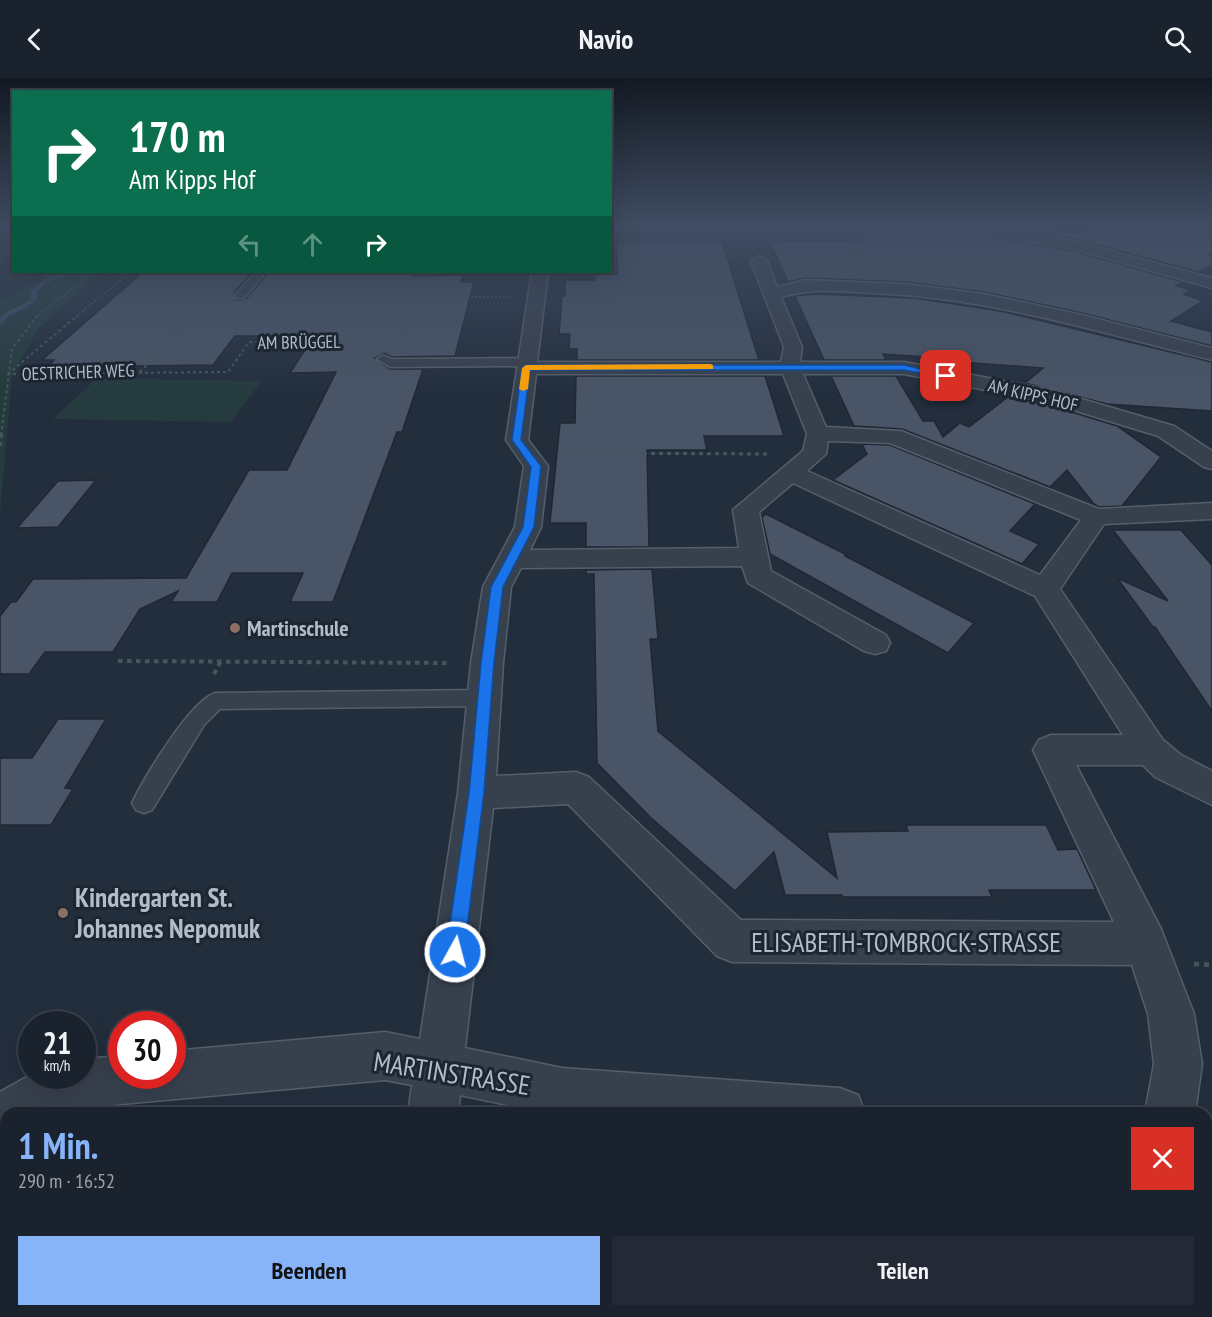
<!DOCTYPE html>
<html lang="de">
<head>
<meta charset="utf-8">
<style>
  body { margin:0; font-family:"PT Sans Narrow",sans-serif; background:#232a36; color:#f1f3f6; height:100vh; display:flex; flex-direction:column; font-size:22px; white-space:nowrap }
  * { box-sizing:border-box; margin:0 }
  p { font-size:20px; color:#9fa4aa }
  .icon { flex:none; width:33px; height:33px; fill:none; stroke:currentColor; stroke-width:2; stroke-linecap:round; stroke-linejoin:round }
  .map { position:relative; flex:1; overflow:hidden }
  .side { position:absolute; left:0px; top:1029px; width:1212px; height:210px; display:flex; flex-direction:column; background:#1a222e; border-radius:18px 18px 0 0; box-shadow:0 6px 24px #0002,0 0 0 2px #383f4a }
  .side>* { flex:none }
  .top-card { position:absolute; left:12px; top:12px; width:600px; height:183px; border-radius:0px; box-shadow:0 6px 24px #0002,0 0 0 2px #383f4a; background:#0b6e4f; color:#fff; overflow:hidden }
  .speed { position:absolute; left:18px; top:933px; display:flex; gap:12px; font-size:30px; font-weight:700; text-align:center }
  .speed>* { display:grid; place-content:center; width:78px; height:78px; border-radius:50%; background:#1a222e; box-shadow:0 6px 24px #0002,0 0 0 2px #383f4a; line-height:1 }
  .speed small { font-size:15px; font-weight:400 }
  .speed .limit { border:9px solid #d22; background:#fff; color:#111 }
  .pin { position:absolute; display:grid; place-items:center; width:51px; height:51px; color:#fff; margin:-26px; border-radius:12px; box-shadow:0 3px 9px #0006 }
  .me { position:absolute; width:66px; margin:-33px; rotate:7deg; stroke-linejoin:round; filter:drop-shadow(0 0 4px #0008) }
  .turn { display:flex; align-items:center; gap:21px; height:126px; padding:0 18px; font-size:27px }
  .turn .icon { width:78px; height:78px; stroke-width:2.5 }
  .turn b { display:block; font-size:42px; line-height:51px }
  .lanes { display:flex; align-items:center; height:57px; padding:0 18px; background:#0003; justify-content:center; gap:30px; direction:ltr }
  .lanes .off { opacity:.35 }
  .round { display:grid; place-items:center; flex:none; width:63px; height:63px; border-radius:0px; background:#232a36 }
  .summary { display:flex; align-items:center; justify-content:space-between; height:102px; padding:0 18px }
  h1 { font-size:36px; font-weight:600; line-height:45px; color:#87b4f9 }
  .primary-button { display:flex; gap:12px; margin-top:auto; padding:12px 18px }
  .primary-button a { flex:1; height:69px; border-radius:0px; background:#87b4f9; color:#111; font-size:24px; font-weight:600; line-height:69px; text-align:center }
  .primary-button a+a { background:#232a36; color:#f1f3f6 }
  header { display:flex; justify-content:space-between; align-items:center; height:78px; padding:0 18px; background:#1a222e; font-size:27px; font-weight:600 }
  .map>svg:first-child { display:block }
  .green { fill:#253b3e }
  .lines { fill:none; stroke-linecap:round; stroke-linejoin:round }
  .stream { fill:#384c67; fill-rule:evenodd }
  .building { fill:#495566; stroke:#1e2734; stroke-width:1.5 }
  .lane-casing { stroke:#555e6b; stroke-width:3 }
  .street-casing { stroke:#555e6b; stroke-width:3 }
  .path-far4 { stroke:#43585b; stroke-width:1.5; stroke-dasharray:2 2; stroke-linecap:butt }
  .path-far3 { stroke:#43585b; stroke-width:2; stroke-dasharray:3 3; stroke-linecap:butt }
  .path-far2 { stroke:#43585b; stroke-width:3; stroke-dasharray:4 4; stroke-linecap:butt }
  .path-far1 { stroke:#43585b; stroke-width:4; stroke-dasharray:4.5 4.5; stroke-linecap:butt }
  .path { stroke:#43585b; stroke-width:4.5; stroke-dasharray:5 5; stroke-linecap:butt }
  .lane { fill:#37404d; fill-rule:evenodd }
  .street { fill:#37404d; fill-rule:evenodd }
  .route { fill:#1a73e8; stroke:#114b97; stroke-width:1.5 }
  .slow { fill:#f59e0b }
  .education-dot { fill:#8d6e63; stroke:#1c2532; stroke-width:2 }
  .labels { text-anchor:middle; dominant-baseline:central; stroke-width:6; stroke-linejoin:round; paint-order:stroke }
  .far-street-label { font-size:18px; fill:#b3bbc8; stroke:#1c2532 }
  .poi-label { font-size:22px; font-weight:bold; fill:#b3bbc8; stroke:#1c2532; text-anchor:start }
  .near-poi-label { font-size:27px; font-weight:bold; fill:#b3bbc8; stroke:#1c2532; text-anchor:start }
  .near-street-label { font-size:27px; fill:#b3bbc8; stroke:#1c2532 }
</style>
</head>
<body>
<header><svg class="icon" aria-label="back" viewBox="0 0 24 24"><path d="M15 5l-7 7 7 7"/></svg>Navio<svg class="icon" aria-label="search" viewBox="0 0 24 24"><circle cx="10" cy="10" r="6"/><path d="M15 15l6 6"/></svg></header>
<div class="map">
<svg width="1212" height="1239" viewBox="0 0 1212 1239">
  <rect width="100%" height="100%" fill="#232e3d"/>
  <path class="green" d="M52 194H102L38 251 12 298 0 436V223Z
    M97 300 262 303 231 344 53 341Z"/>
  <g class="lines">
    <path class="stream" d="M68 194H75L48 204 36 214 37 221 28 229 10 237 0 247 1 238C10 230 22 229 31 221V213L44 202Z"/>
  </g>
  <path class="building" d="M980 145H1060L1058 154H1212V175L1209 177 1212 178V187L1199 194 1071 160Z
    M899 152 965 155 1069 172 1183 204 1176 208 1191 212 1184 216 1203 223 1171 243 1212 254V268L1082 235 984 214 906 204 805 200 788 204 770 164 865 162 860 155 900 154Z
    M616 164H722L759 282H577V271H569L570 256H559L562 218H565V202H595L594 197 618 196Z
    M143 194H249L246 196H251L234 214 236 222 246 221 267 196 413 195 412 198 463 197 461 204H474L455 278 392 279 384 275 375 280 390 291H423L402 354H397L333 524H290L303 495H232L217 524H171L178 513 140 531 113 574H45L29 596H0V538L11 524H16L33 501 186 500 249 392H287L336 294 290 295 314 258H235L213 287 48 289 54 282H42Z
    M815 216 914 220 1000 233 1212 284V333L1107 326 1025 305 1043 290 973 285 962 284 960 281 883 276 886 282H824L795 218Z
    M576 298H765L784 358H704L707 372H647L649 469H586V445H550L560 345H575Z
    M831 298H896L923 343H934L943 359 960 345 969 349 1008 319 1046 326 1117 348 1161 379 1122 428 1099 429 1094 426 1067 392 1050 409 902 351 854 348Z
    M862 366 890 367 1035 426 1010 453 1039 466 1022 486 833 402 867 376Z
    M96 402 58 449 17 450 58 403Z
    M766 436 847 477 845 478 974 545 948 575 770 476 762 439Z
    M1113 452H1181L1212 487V633L1155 549H1153L1117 500 1168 523Z
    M652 491 658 561H650L658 653 837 800 827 754 908 753 906 747H1046L1058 772 1077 771 1096 812H989L992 819H842V817H785L774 774 735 813 650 739 597 685 594 496H586V492Z
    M58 641H106L65 710 73 711 51 747H0V680H32Z"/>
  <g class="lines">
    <defs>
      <path id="lane" d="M256 194H266L244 220H236V216Z
        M383 277 392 281 527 280 533 284 527 288 390 289 377 281Z
        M484 612 491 614 495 620 491 626 484 628 220 631 204 647 152 732 144 735 136 732 132 725C144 700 190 623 215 615Z"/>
      <path id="street" d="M0 145H14V151H0Z
        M610 145H966L1070 162 1212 200V210L1069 170 965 153 903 150 610 151Z
        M1080 145H1212V152H1091Z
        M759 178 767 183 777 209 805 202 906 206 984 216 1082 237 1212 270V282C1099 254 988 219 871 215 838 213 813 210 781 219L802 269 800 284H904L1051 312 1174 348 1212 373V391L1204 389 1158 358 1047 324 904 296H803L826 349 901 353 1099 431 1212 425V441L1104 446 1060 511 1163 662 1181 677 1212 693V727L1155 699 1143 687H1076L1161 851 1194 936 1202 986 1195 1035H1145L1154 986 1148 936 1132 887 732 884 717 878 568 726 493 730 465 970 562 990 840 1010 858 1017 865 1035H546L460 1017 458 1035H408L412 1007 385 1002 66 1031 59 1035H6V1057L0 1055V1014L32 996 82 998V981L122 978V998H172V973L385 954 420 961 458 715 471 585 483 509 515 449 524 388 506 362 532 194H548L537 284H781L784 269 751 183ZM536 296H783L807 356 803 373 733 432 739 470 530 472 541 449 548 388 528 362ZM828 363 890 365 1081 442 1040 497 807 393 826 376ZM793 405 1035 518 1123 657H1051L1039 662 1033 672 1114 844 741 842 589 699 576 694 496 698 503 585 511 509 521 490 742 488 748 505 864 573 875 576 886 573 890 565 886 557 771 493 759 434Z
        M1206 1181 1212 1183V1239H1204L1191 1233H1206Z
        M373 1233H431L430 1239H372Z"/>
    </defs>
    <use href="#lane" class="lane-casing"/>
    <use href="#street" class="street-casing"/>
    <path class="path-far4" d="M0 179 14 174
      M828 181 862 176 857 169
      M610 186H621L630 180 734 181
      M271 218 510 219
      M36 239 93 194
      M76 239 130 194
      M191 239 210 219 216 218
      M409 239 425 194"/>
    <path class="path-far3" d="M400 263 409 237
      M140 294 193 237
      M7 296 228 294 249 264 366 263
      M8 296 78 237
      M1 357 12 271 38 237"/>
    <path class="path-far2" d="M0 368 2 355
      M563 375 768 376"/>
    <path class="path-far1" d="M118 583 450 585
      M214 596 221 583"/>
    <path class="path" d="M1194 886 1212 887"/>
    <use href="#lane" class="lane"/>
    <use href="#street" class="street"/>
  </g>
  <linearGradient id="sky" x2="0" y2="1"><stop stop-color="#131922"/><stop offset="0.46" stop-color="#3f4c62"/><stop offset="1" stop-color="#3f4c62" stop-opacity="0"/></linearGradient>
  <rect width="1212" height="318" fill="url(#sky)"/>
  <path class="route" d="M526 287H904L950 298 946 300 904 292H530L521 362 541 388 534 449 503 509 494 585 484 715 464 874 461 881 455 883 449 881 446 874 469 715 481 585 491 509 523 449 531 389 512 362 522 290Z"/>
  <path class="slow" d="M710 286 713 287V291L530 292 528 311 523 313 519 311 522 290 526 287Z"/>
  <g class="education-dot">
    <circle cx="235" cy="550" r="6"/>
    <circle cx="63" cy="835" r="6"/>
  </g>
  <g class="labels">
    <g class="far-street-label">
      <text transform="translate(299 264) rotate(-1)">AM BRÜGGEL</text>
      <text transform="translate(78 294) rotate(-2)">OESTRICHER WEG</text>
      <text transform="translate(1033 317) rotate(13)">AM KIPPS HOF</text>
    </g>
    <g class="poi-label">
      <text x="247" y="550">Martinschule</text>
    </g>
    <g class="near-poi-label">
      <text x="75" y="819">Kindergarten St.<tspan x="75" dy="31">Johannes Nepomuk</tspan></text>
    </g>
    <g class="near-street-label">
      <text x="906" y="864">ELISABETH-TOMBROCK-STRASSE</text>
      <text transform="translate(452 995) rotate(9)">MARTINSTRASSE</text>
    </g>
  </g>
</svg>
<div class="speed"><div>21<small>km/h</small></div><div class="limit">30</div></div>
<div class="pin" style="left:946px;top:298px;background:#d93025"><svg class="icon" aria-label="arrive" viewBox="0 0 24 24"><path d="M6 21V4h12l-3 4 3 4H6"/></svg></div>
<svg class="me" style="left:455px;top:874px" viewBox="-20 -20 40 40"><circle r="17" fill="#1a73e8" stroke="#fff" stroke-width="3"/><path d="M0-11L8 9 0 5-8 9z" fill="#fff"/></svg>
<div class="top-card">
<div class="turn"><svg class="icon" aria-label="right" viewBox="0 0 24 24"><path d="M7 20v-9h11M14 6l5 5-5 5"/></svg><div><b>170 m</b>Am Kipps Hof</div></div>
<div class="lanes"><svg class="icon off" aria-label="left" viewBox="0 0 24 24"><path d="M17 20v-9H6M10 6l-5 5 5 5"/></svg><svg class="icon off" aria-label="ahead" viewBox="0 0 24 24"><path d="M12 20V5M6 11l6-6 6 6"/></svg><svg class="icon" aria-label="right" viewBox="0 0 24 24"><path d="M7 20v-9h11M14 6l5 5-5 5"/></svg></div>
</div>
<section class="side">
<div class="summary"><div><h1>1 Min.</h1><p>290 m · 16:52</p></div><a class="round" style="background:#d93025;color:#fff"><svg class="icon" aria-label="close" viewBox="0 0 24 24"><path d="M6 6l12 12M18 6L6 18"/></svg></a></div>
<div class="primary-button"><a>Beenden</a><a>Teilen</a></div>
</section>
</div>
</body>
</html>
